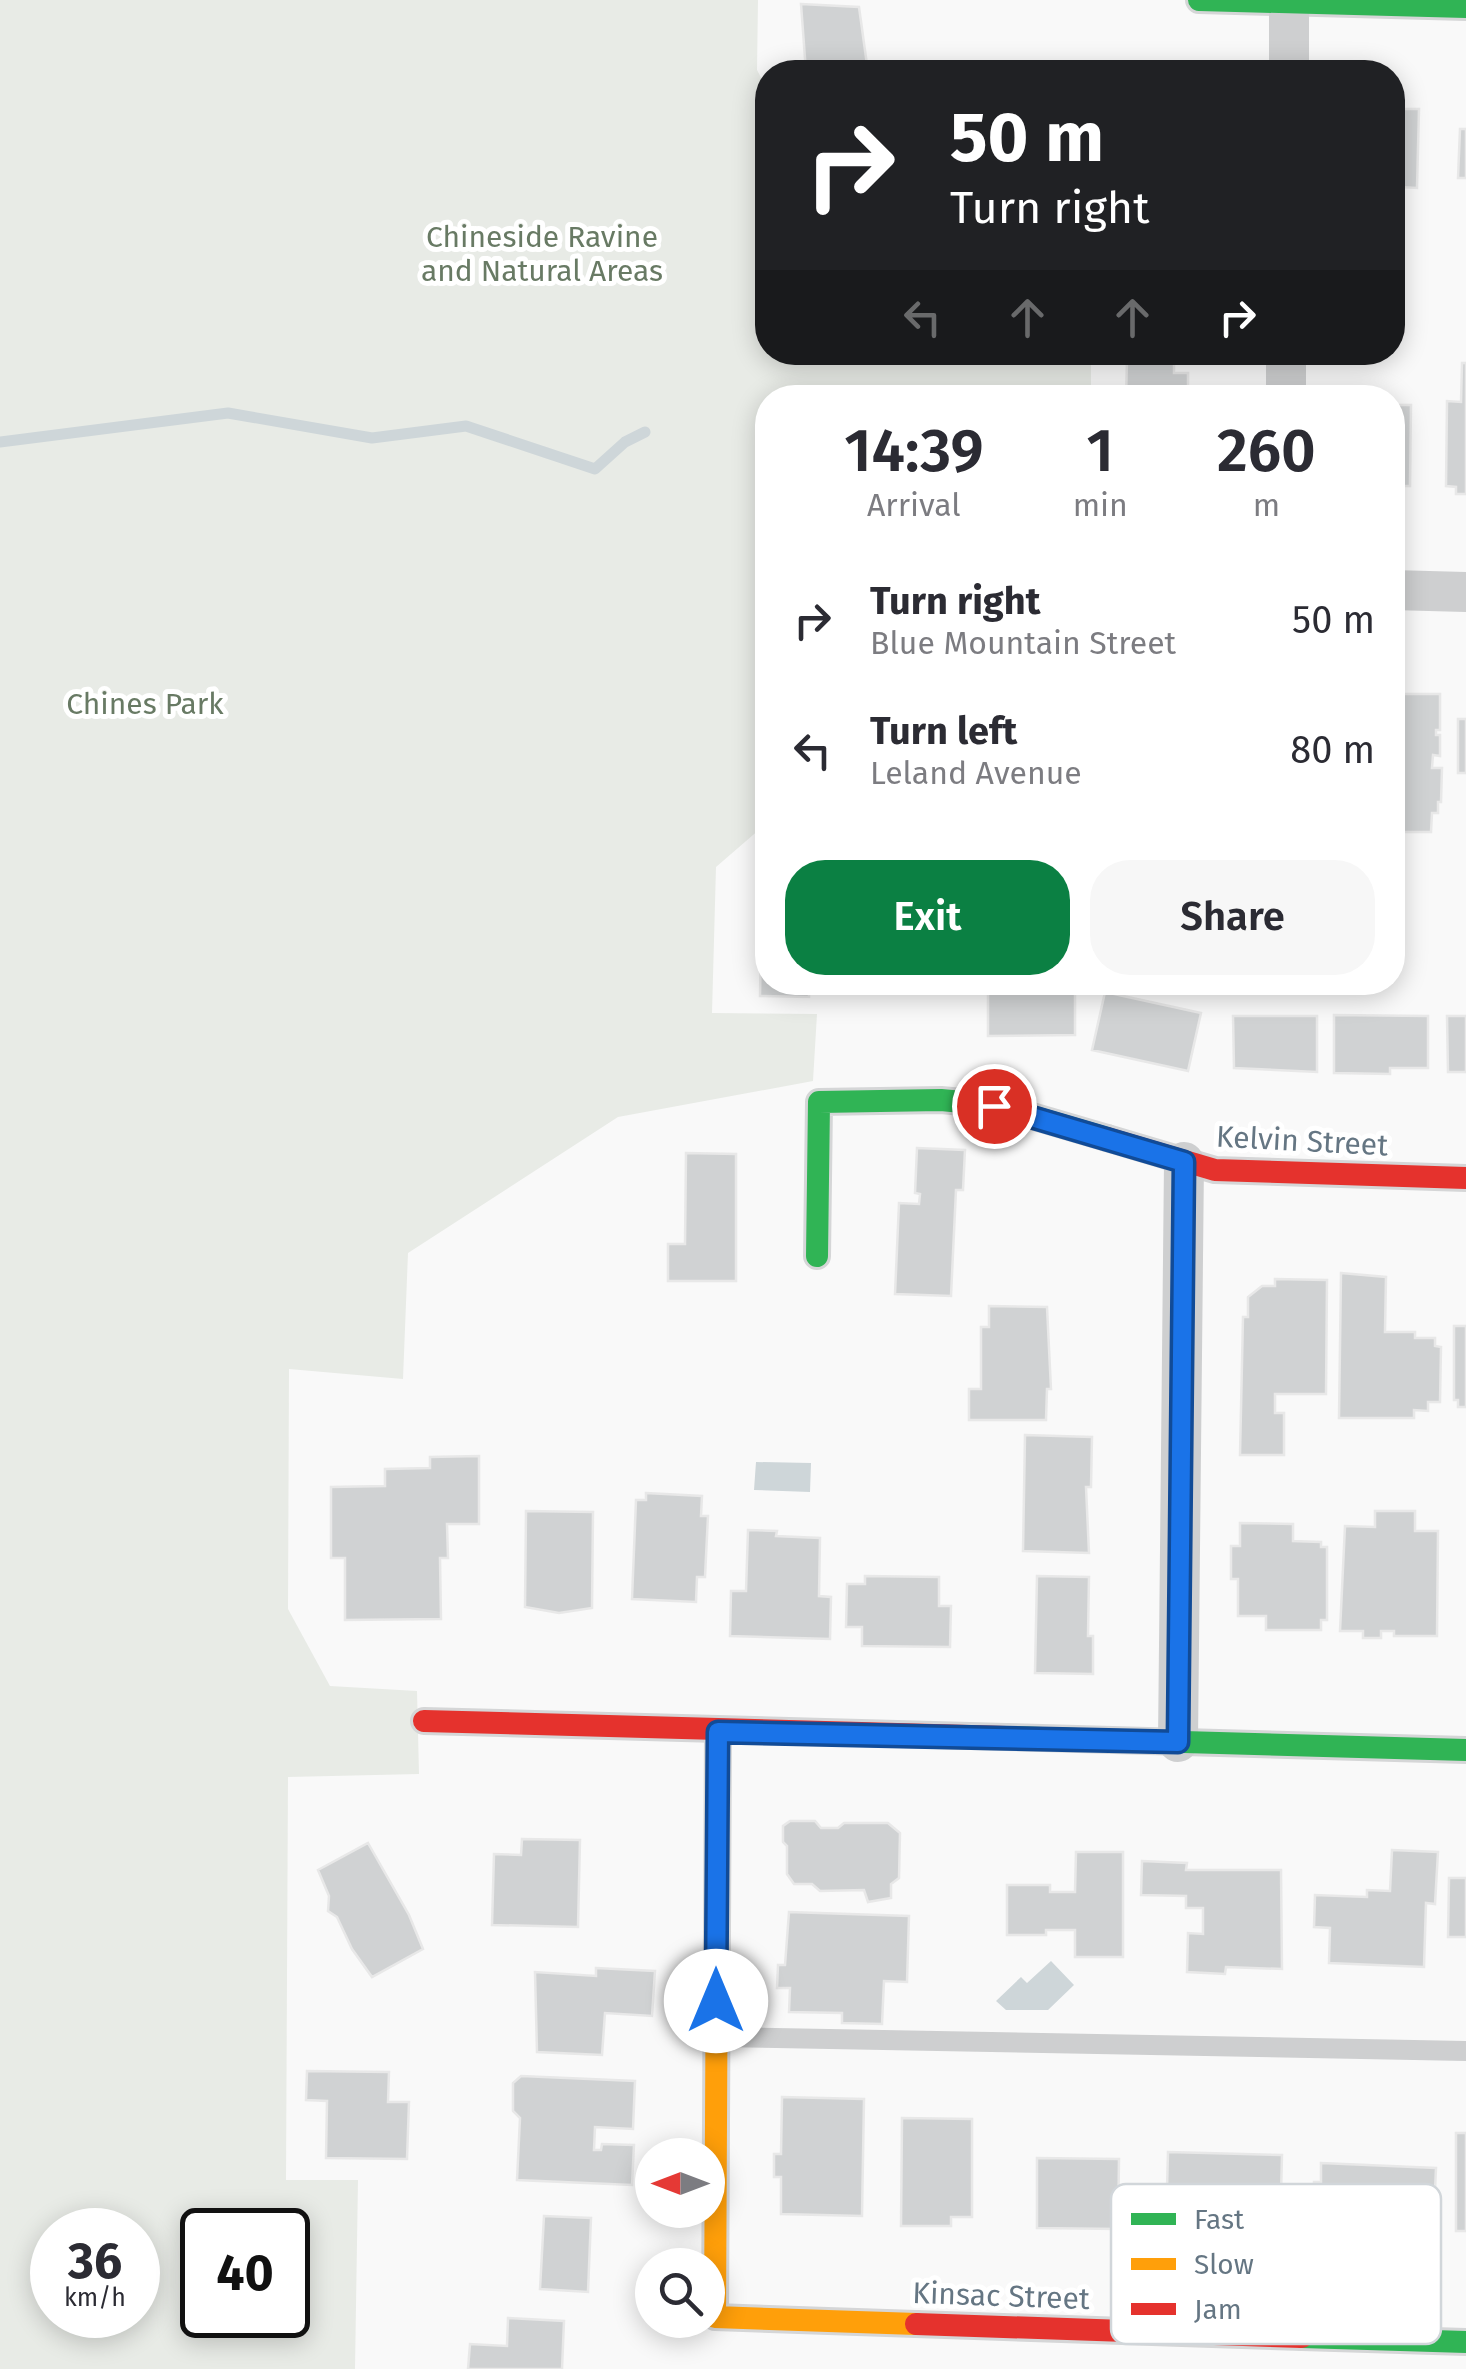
<!DOCTYPE html>
<html lang="en">
<head>
<meta charset="utf-8">
<style>
  body { margin:0; font-family:"Fira Sans",sans-serif; background:#f7f7f7; color:#2b2b33; height:100vh; display:flex; flex-direction:column; font-size:38px; white-space:nowrap }
  * { box-sizing:border-box; margin:0 }
  p { font-size:32px; color:#7c7c81 }
  .icon { flex:none; width:55px; height:55px; fill:none; stroke:currentColor; stroke-width:2; stroke-linecap:round; stroke-linejoin:round }
  .map { position:relative; flex:1; overflow:hidden }
  .drawer { position:absolute; left:755px; top:385px; width:650px; height:610px; display:flex; flex-direction:column; background:#fff; border-radius:40px; box-shadow:0 5px 25px #0003 }
  .drawer>* { flex:none }
  .banner { position:absolute; left:755px; top:60px; width:650px; height:305px; border-radius:40px; box-shadow:0 5px 25px #0003; background:#202124; color:#fff; overflow:hidden }
  .needle { width:65px; rotate:270deg }
  .tools { position:absolute; left:635px; top:2138px; display:grid; gap:20px }
  .tools a { display:grid; place-items:center; width:90px; height:90px; border-radius:50%; background:#fff; box-shadow:0 5px 25px #0003; font-size:50px }
  .speed { position:absolute; left:30px; top:2208px; display:flex; gap:20px; font-size:50px; font-weight:700; text-align:center }
  .speed>* { display:grid; place-content:center; width:130px; height:130px; border-radius:50%; background:#fff; box-shadow:0 5px 25px #0003; line-height:1 }
  .speed small { font-size:25px; font-weight:400 }
  .speed .limit { border:5px solid #111; border-radius:15px; background:#fff; color:#111 }
  .pin { position:absolute; display:grid; place-items:center; width:85px; height:85px; color:#fff; margin:-42px; border:5px solid #fff; border-radius:50%; box-shadow:0 2px 10px #0007 }
  .me { position:absolute; width:110px; margin:-55px; rotate:0deg; stroke-linejoin:round; filter:drop-shadow(0 0 8px #0008) }
  .turn { display:flex; align-items:center; gap:35px; height:210px; padding:0 30px; font-size:45px }
  .turn .icon { width:130px; height:130px; stroke-width:2.5 }
  .turn b { display:block; font-size:70px; line-height:85px }
  .lanes { display:flex; align-items:center; height:95px; padding:0 30px; background:#0003; justify-content:center; gap:50px; direction:ltr }
  .lanes .off { opacity:.35 }
  .eta { display:flex; justify-content:space-evenly; align-items:center; height:170px; text-align:center }
  .eta b { font-size:60px; font-weight:600; line-height:70px }
  .button { display:flex; gap:20px; margin-top:auto; padding:20px 30px }
  .button a { flex:1; height:115px; border-radius:40px; background:#0b8043; color:#fff; font-size:40px; font-weight:600; line-height:115px; text-align:center }
  .button a+a { background:#f7f7f7; color:#2b2b33 }
  ul { padding:0; list-style:none }
  li { display:flex; align-items:center; gap:30px; height:130px; padding:0 30px }
  li div { flex:1 }
  li b { display:block; font-size:38px }
  li em { font-style:normal }
  .map>svg:first-child { display:block }
  .green { fill:#e8ebe6; fill-rule:evenodd }
  .water { fill:#ced6d9 }
  .lines { fill:none; stroke-linecap:round; stroke-linejoin:round }
  .stream { stroke:#ced6d9; stroke-width:11 }
  .building { fill:#d0d2d3; stroke:#e8e8e8; stroke-width:2.5 }
  .fast-casing { stroke:#d5d6d7; stroke-width:28 }
  .slow-casing { stroke:#d5d6d7; stroke-width:28 }
  .jam-casing { stroke:#d5d6d7; stroke-width:28 }
  .lane { stroke:#cecfd0; stroke-width:20 }
  .street { stroke:#cecfd0; stroke-width:40 }
  .fast { stroke:#30b455; stroke-width:22 }
  .slow { stroke:#ff9f0a; stroke-width:22 }
  .jam { stroke:#e5322d; stroke-width:22 }
  .route-casing { stroke:#114b97; stroke-width:25 }
  .route { stroke:#1a73e8; stroke-width:18 }
  .labels { text-anchor:middle; dominant-baseline:central; stroke-width:10; stroke-linejoin:round; paint-order:stroke }
  .park-label { font-size:30px; fill:#687a64; stroke:#fff }
  .street-label { font-size:30px; fill:#657683; stroke:#fff }
  .key { fill:#fff; stroke:#d1d6da; stroke-width:2.5 }
  .key-label { font-size:28px; fill:#657683 }
</style>
</head>
<body>
<div class="map">
<svg width="1466" height="2369" viewBox="0 0 1466 2369">
  <rect width="100%" height="100%" fill="#f9f9f9"/>
  <path class="green" d="M0 0H758L757 70 768 91V352L1091 353V397L768 398 767 823 716 867 712 1013 817 1014 813 1081 618 1117 408 1253 403 1379 289 1369 288 1609 330 1686 417 1691 419 1774 288 1777 286 2180H358L355 2369H0ZM52 2230H138V2315H52ZM202 2230H288V2315H202Z"/>
  <path class="water" d="M756 1462 811 1463 810 1492 754 1490Z
    M1051 1961 1074 1985 1048 2010H1006L996 2001 1021 1977 1027 1983Z"/>
  <g class="lines">
    <path class="stream" d="M0 442 228 413 372 438 466 426 595 469 625 442 645 432"/>
  </g>
  <path class="building" d="M801 4 859 7 868 72H806Z
    M1204 66V72H1134V67Z
    M1392 109H1419L1417 188 1400 187 1399 212H1392Z
    M1460 129H1466V178H1458Z
    M1104 352H1204V361H1174V373H1188V398H1126L1127 359 1104 358Z
    M1462 363H1466V494H1456V487L1446 486 1447 401 1461 402Z
    M1392 405H1411L1410 486H1392Z
    M1392 694H1440V730H1436V735H1440V756L1433 755 1432 768H1442L1441 802H1438V813H1432L1431 832H1403L1402 846H1392Z
    M1458 719H1466V773H1458Z
    M762 887H768V982H809V997L760 996Z
    M988 982H1075V1035L988 1036Z
    M1105 992 1201 1013 1188 1071 1092 1050Z
    M1334 1015 1428 1016V1068H1390V1074L1334 1073Z
    M1233 1016H1317V1072L1234 1068Z
    M1447 1016H1466V1072H1448Z
    M917 1148 965 1150 963 1190H956L951 1296 895 1294 899 1203 919 1204 920 1194 915 1193Z
    M686 1153 736 1154V1281H668V1244H685Z
    M1341 1273 1386 1277 1385 1332H1415V1338H1435V1346L1441 1347 1440 1402H1428V1411L1414 1410V1418H1339Z
    M1275 1279 1327 1280 1326 1394H1275V1413H1284V1455H1240L1243 1317H1248V1297L1262 1286H1275Z
    M989 1306 1047 1307 1051 1389H1047L1046 1420H969V1389H981V1327H989Z
    M1454 1326H1466V1407H1458V1400H1454Z
    M1025 1435 1092 1437 1091 1487H1086L1089 1553 1023 1551Z
    M479 1456V1524H447L448 1558H440L441 1619 345 1620V1558H331V1487L385 1486V1469L430 1468V1457Z
    M646 1493 702 1496 701 1516H708L705 1577H697L696 1602 632 1599 636 1500H646Z
    M526 1511 593 1512 592 1608 559 1613 525 1607Z
    M1375 1511H1415V1531H1438L1437 1636H1394V1631H1381V1638H1363V1631H1340L1345 1526 1375 1527Z
    M1240 1523 1293 1524V1541L1321 1542V1547H1327V1620H1321V1630H1266V1616H1238V1579H1231V1546H1240Z
    M748 1530 777 1531 776 1536 820 1538 819 1596 831 1597 830 1639 730 1636 731 1591H746Z
    M865 1576 939 1577V1606H951L950 1647 862 1646V1627H846L847 1584H865Z
    M1037 1576 1089 1577 1088 1636H1093V1674L1035 1673Z
    M790 1821H815L821 1828H838L844 1823H888L900 1833 899 1878 891 1884V1898L868 1902 864 1890 820 1891 812 1884H794L787 1874V1846L783 1842V1826Z
    M522 1839 580 1840 578 1927 492 1925 494 1854 521 1855Z
    M368 1843 409 1915 423 1949 372 1977 352 1949 337 1917 328 1911 329 1896 318 1870Z
    M1392 1850 1438 1852 1435 1904 1426 1903 1424 1967 1329 1963 1330 1928 1314 1927 1315 1895 1367 1897V1890L1390 1891Z
    M1076 1852H1123V1957H1075V1930H1046V1935H1007V1885H1050V1892H1075Z
    M1142 1861 1187 1863 1186 1870H1281L1282 1969 1226 1967 1225 1974 1187 1972 1188 1933 1203 1934V1908H1186V1896L1141 1895Z
    M1449 1878H1466V1937H1448Z
    M789 1912 909 1916 907 1982 884 1981 882 2024 842 2023V2013L789 2012 790 1988H777L778 1965H785Z
    M596 1968 655 1971 652 2016 605 2013 602 2055 537 2052 535 1972 596 1976Z
    M307 2071 389 2072 388 2102H409L407 2159 326 2158 327 2101 306 2100Z
    M521 2076 635 2081 633 2129 595 2127 594 2150H601L602 2144 634 2145 632 2185 517 2180 520 2118 513 2111V2083Z
    M782 2097 864 2099 862 2216 781 2214V2177H774V2154H781Z
    M902 2118 972 2119V2217H951V2226H901Z
    M1456 2133H1466V2231H1456Z
    M1168 2152 1282 2155 1280 2235 1243 2234 1244 2227 1166 2225Z
    M1037 2158 1119 2159 1118 2229 1037 2228Z
    M1321 2163 1436 2168 1434 2213H1422V2234L1312 2229 1314 2182H1321Z
    M544 2216 591 2218 588 2292 540 2289Z
    M508 2318 564 2321 562 2369H468L470 2344 507 2346Z"/>
  <g class="lines">
    <defs>
      <path id="fast" d="M1199 0 1466 7
        M817 1256 819 1102 941 1100 994 1105 1107 1138
        M1006 1737 1466 1750
        M1302 2337 1466 2342"/>
      <path id="slow" d="M718 1732 715 2317 916 2324"/>
      <path id="jam" d="M1107 1138 1215 1170 1466 1178
        M424 1721 1006 1737
        M916 2324 1302 2337"/>
    </defs>
    <use href="#fast" class="fast-casing"/>
    <use href="#slow" class="slow-casing"/>
    <use href="#jam" class="jam-casing"/>
    <path class="lane" d="M719 2037 1466 2051"/>
    <path class="street" d="M1289 72V3
      M1286 398V352
      M1392 590 1466 592
      M1178 1742 1184 1162"/>
    <use href="#fast" class="fast"/>
    <use href="#slow" class="slow"/>
    <use href="#jam" class="jam"/>
  </g>
  <g class="lines">
    <defs>
      <path id="route" d="M716 2001 718 1732 1178 1742 1184 1162 994 1106"/>
    </defs>
    <use href="#route" class="route-casing"/>
    <use href="#route" class="route"/>
  </g>
  <g class="labels">
    <g class="park-label">
      <text x="542" y="237">Chineside Ravine<tspan x="542" dy="34">and Natural Areas</tspan></text>
      <text x="145" y="704">Chines Park</text>
    </g>
    <g class="street-label">
      <text transform="translate(1302 1141) rotate(3)">Kelvin Street</text>
      <text transform="translate(1001 2296) rotate(2)">Kinsac Street</text>
    </g>
  </g>
  <rect x="1111" y="2184" width="330" height="160" rx="15" class="key"/>
  <rect x="1131" y="2213" width="45" height="12" fill="#30b455"/>
  <rect x="1131" y="2258" width="45" height="12" fill="#ff9f0a"/>
  <rect x="1131" y="2303" width="45" height="12" fill="#e5322d"/>
  <g class="key-label">
    <text x="1194" y="2229">Fast</text>
    <text x="1194" y="2274">Slow</text>
    <text x="1194" y="2319">Jam</text>
  </g>
</svg>
<div class="tools">
<a><svg class="needle" viewBox="-14 -14 28 28"><path d="M0-13l5 13h-10z" fill="#e53935"/><path d="M0 13l5-13h-10z" fill="#7c7c81"/></svg></a>
<a><svg class="icon" aria-label="search" viewBox="0 0 24 24"><circle cx="10" cy="10" r="6"/><path d="M15 15l6 6"/></svg></a>
</div>
<div class="speed"><div>36<small>km/h</small></div><div class="limit">40</div></div>
<div class="pin" style="left:994px;top:1106px;background:#d93025"><svg class="icon" aria-label="arrive" viewBox="0 0 24 24"><path d="M6 21V4h12l-3 4 3 4H6"/></svg></div>
<svg class="me" style="left:716px;top:2001px" viewBox="-20 -20 40 40"><circle r="19" fill="#fff"/><path d="M0-13L10 11 0 6-10 11z" fill="#1a73e8"/></svg>
<div class="banner">
<div class="turn"><svg class="icon" aria-label="right" viewBox="0 0 24 24"><path d="M7 20v-9h11M14 6l5 5-5 5"/></svg><div><b>50 m</b>Turn right</div></div>
<div class="lanes"><svg class="icon off" aria-label="left" viewBox="0 0 24 24"><path d="M17 20v-9H6M10 6l-5 5 5 5"/></svg><svg class="icon off" aria-label="ahead" viewBox="0 0 24 24"><path d="M12 20V5M6 11l6-6 6 6"/></svg><svg class="icon off" aria-label="ahead" viewBox="0 0 24 24"><path d="M12 20V5M6 11l6-6 6 6"/></svg><svg class="icon" aria-label="right" viewBox="0 0 24 24"><path d="M7 20v-9h11M14 6l5 5-5 5"/></svg></div>
</div>
<section class="drawer">
<div class="eta">
<div><b>14:39</b><p>Arrival</p></div>
<div><b>1</b><p>min</p></div>
<div><b>260</b><p>m</p></div>
</div>
<ul>
<li><svg class="icon" aria-label="right" viewBox="0 0 24 24"><path d="M7 20v-9h11M14 6l5 5-5 5"/></svg><div><b>Turn right</b><p>Blue Mountain Street</p></div><em>50 m</em></li>
<li><svg class="icon" aria-label="left" viewBox="0 0 24 24"><path d="M17 20v-9H6M10 6l-5 5 5 5"/></svg><div><b>Turn left</b><p>Leland Avenue</p></div><em>80 m</em></li>
</ul>
<div class="button"><a>Exit</a><a>Share</a></div>
</section>
</div>
</body>
</html>
